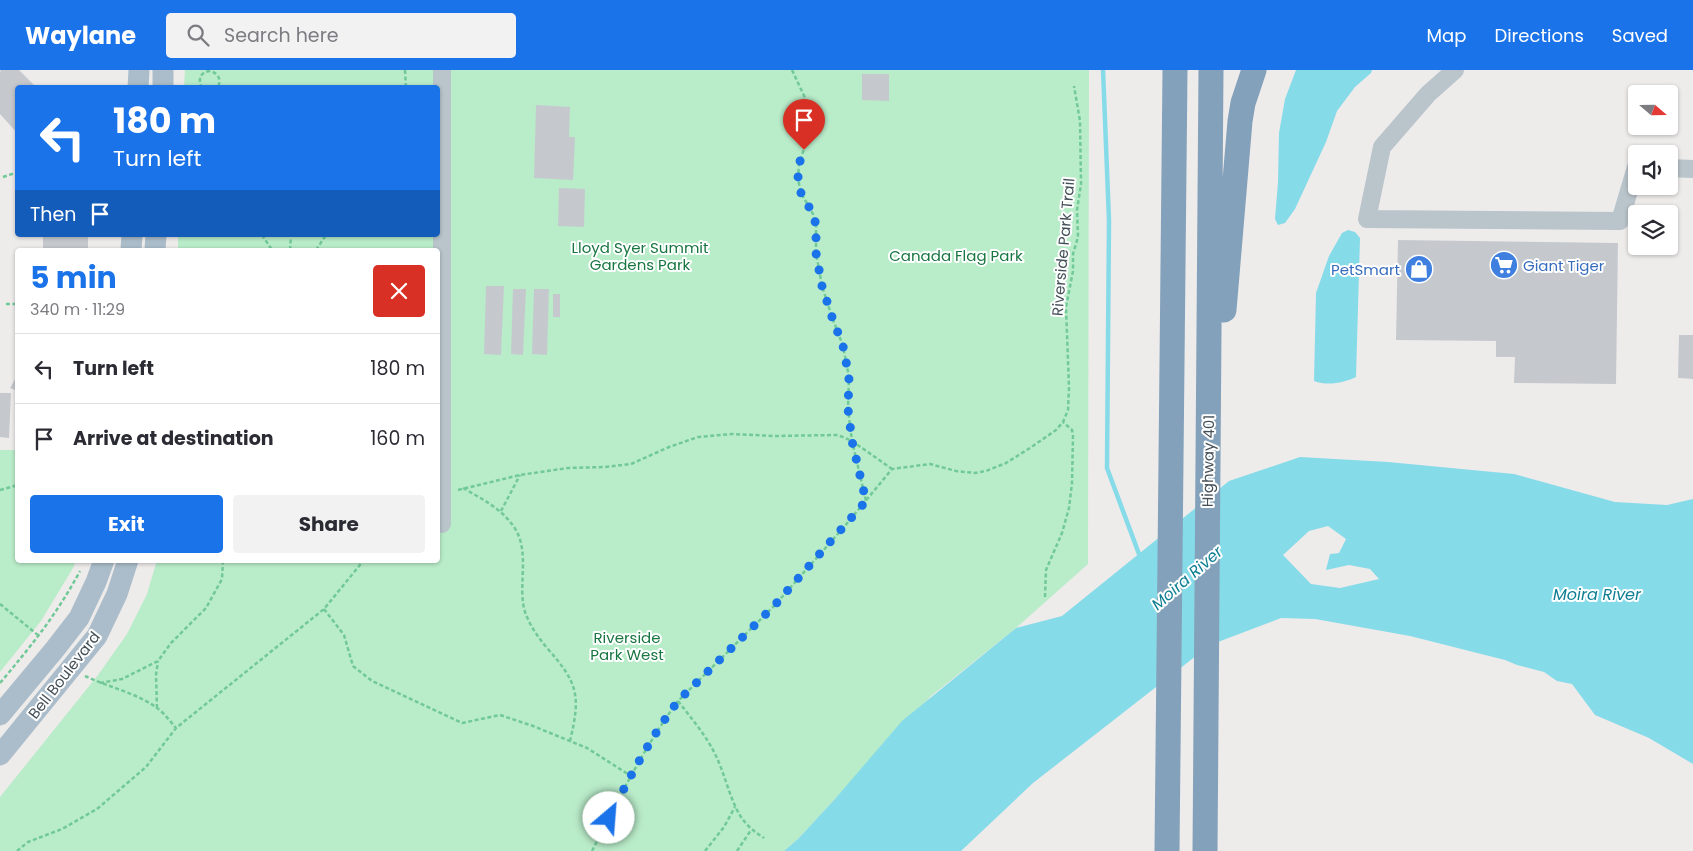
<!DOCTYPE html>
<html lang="en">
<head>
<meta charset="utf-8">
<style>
  body { margin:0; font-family:Poppins,sans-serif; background:#f2f2f3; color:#2b2b33; height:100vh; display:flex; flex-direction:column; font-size:19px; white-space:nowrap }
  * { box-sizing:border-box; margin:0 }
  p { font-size:16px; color:#7c7c81 }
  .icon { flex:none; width:28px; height:28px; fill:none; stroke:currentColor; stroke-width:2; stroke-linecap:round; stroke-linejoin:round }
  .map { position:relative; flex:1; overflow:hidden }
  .side { position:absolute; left:15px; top:178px; width:425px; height:315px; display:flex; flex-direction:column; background:#fff; border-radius:5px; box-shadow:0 1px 4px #0004 }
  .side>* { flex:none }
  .banner { position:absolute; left:15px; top:15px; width:425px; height:152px; border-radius:5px; box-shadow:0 1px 4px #0004; background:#1a73e8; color:#fff; overflow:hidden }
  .needle { width:32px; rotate:110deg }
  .controls { position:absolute; left:1628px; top:15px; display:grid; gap:10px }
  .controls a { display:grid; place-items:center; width:50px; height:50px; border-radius:5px; background:#fff; box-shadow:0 1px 4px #0004; font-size:25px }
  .pin { position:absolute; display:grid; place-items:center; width:42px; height:42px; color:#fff; margin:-51px -21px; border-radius:50% 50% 50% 0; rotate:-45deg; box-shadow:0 0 5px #0007 }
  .pin .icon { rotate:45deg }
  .me { position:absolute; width:55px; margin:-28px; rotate:27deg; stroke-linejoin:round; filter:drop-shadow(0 0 4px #0008) }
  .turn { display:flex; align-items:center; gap:18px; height:105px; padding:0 15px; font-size:22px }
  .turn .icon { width:65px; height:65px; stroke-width:2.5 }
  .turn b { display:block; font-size:35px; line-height:42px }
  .then { display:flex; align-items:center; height:48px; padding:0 15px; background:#0003; gap:10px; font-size:19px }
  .round { display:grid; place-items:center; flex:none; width:52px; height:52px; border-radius:5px; background:#f2f2f3 }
  .headline { display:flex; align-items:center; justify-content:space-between; height:85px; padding:0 15px }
  h1 { font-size:30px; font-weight:700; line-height:38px; color:#1a73e8 }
  .primary-button { display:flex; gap:10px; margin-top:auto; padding:10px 15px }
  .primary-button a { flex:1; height:58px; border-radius:5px; background:#1a73e8; color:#fff; font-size:20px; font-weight:700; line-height:58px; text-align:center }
  .primary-button a+a { background:#f2f2f3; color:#2b2b33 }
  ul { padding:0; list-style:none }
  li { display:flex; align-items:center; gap:15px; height:70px; padding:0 15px; border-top:1px solid #e1e1e2 }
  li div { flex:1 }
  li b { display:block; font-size:19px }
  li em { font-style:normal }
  header { display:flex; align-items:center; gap:30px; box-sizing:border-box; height:70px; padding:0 25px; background:#1a73e8; color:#fff }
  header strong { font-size:24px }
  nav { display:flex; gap:28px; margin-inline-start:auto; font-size:18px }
  .search { width:350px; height:45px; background:#f2f2f3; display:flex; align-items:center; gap:12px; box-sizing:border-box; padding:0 18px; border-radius:5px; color:#7c7c81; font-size:19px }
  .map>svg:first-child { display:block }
  .green { fill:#b9ecc9 }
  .water { fill:#86dbe9; fill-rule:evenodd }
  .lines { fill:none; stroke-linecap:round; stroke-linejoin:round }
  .stream { stroke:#86dbe9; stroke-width:4.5 }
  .building { fill:#c5c9ce }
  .path { stroke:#72c998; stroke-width:2.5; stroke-dasharray:4 2.5; stroke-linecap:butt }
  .minor { stroke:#b9c4cb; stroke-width:18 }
  .major { stroke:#abbdca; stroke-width:21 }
  .highway { stroke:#83a1ba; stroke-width:25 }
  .route { stroke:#1a73e8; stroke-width:9; stroke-dasharray:0 16.2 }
  .labels { text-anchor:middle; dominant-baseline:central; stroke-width:4; stroke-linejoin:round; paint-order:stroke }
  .park-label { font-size:15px; fill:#187641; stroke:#fff }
  .street-label { font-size:15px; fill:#445058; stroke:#fff }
  .shop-label { font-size:15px; fill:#366cbe; stroke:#fff; text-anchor:start }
  .water-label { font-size:16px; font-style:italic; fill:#0f7f92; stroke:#fff }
</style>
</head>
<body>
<header>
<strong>Waylane</strong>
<div class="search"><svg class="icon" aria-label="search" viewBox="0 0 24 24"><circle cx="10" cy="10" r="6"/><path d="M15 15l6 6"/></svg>Search here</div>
<nav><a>Map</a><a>Directions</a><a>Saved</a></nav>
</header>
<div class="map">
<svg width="1693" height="781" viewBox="0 0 1693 781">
  <rect width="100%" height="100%" fill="#eeebeb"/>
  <path class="green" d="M185 0H1089L1088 494 1016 558 931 626 798 769 784 781H0V727L98 605 127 564 147 524 157 490H438V180H178V165H438V18L184 17Z
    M0 380H17L18 490H76L73 498 41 551 0 602Z"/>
  <path class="water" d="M1296 0H1372L1371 3 1355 17 1337 41 1326 72 1295 139 1285 153 1278 155 1275 149 1278 112 1279 63 1285 29Z
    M1348 160 1355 162 1360 168 1356 307C1343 313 1328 316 1314 311L1316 223 1329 186 1342 163Z
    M1300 387 1388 392 1514 404 1615 432 1667 435 1693 429V694L1649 668 1595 645 1572 614 1557 611 1544 602 1517 595 1505 590 1410 566 1315 549 1281 548 1210 575 1033 713 961 781H784L798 769 835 729 902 651 1016 558 1062 546 1229 411ZM1328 456 1346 469 1339 483 1330 484 1326 500 1349 495 1370 499 1379 509 1340 518 1311 514 1283 485 1309 461Z"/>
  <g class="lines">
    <path class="stream" d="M1103 0 1109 150 1107 398 1139 484"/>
  </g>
  <path class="building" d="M1 0H19L37 18H18V64L0 44V2Z
    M862 4H889V31L862 30Z
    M536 35 570 37 569 67H575L573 110 534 108Z
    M559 118 585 119 584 157 558 156Z
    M43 165H88V180H43Z
    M1398 170 1618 173 1616 314 1514 313 1515 287H1496V271L1396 270Z
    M486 216H504L501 285 484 284Z
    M513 219H526L523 285 511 284Z
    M534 219H549L547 285 532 284Z
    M553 224H560V247H553Z
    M1679 265H1693V309L1678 308Z
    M18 304V321L10 318Z
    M0 323H11L9 368 0 367Z"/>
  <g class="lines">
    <path class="path" d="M405 0 406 18
      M792 0 807 32 810 48 807 70 799 94 798 109 801 123 813 144 816 155V183L822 216 832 247 843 276 849 307 848 339 852 371 866 431
      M202 18C197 9 201 1 211 1 219 4 222 11 217 18
      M3 107 18 102
      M262 165 272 180
      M299 165H322
      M290 180 291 165
      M316 180 326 165
      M6 234H18
      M463 418C482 429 501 438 514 457 531 482 517 515 525 542 530 556 538 567 547 578 578 613 581 625 570 671
      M0 420 18 415
      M458 420 520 405 568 398 605 397 631 394 669 377 698 367 732 364 774 366 838 365 852 371 892 399
      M501 441 520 405
      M1045 527 1046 500 1062 463 1069 438 1072 413 1073 365 1072 360 1063 352
      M0 534 39 566
      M324 539 344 565 353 596 372 611 462 653 500 645 533 656 587 678 631 706
      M85 606C108 617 137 623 157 638 164 643 170 651 176 658
      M0 613C32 575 57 544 80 501
      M100 613 122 609 158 591 171 573 206 538 222 509 223 490
      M678 631C691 648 705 664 714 682 725 703 729 728 741 747 747 756 755 762 764 768
      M157 638 156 605 158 591
      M17 781 28 772 62 759 97 739 146 697 176 658 324 539 364 490
      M592 781C618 730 644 677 678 631L774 536 844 457 892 399 930 394 956 401 975 403 986 401 1006 393 1030 378 1056 360 1063 352 1068 340 1069 318 1066 237 1073 201V184L1078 167 1077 140 1081 114 1080 51 1074 16
      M705 781 724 757 735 737
      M737 781 751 760"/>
    <path class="minor" d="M442 0V454
      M1455 0 1428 24 1382 77 1367 149 1620 151 1636 97
      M1669 98 1693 99"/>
    <path class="major" d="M138 18 139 0
      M163 18V0
      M131 180 132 165
      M155 180 156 165
      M0 645 55 579 79 548 96 512 104 490
      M0 685 97 566 117 524 128 490"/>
    <path class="highway" d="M1224 240 1240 51 1243 33 1254 0
      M1167 781 1175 0
      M1205 781 1211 0"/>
  </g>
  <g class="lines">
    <path class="route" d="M609 748C629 708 651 667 678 631L774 536 866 431 852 371 848 339 849 307 843 276 832 247 822 216 816 183V155L813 144 801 123 798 108 799 94 804 80"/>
  </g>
  <defs>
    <symbol id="supermarket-disc" viewBox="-11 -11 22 22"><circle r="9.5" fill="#3f7fe0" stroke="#fff"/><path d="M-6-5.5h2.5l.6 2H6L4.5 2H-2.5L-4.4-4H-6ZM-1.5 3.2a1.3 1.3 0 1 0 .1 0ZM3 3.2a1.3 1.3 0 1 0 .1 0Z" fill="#fff"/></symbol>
    <symbol id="shop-disc" viewBox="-11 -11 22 22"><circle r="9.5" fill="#3f7fe0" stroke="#fff"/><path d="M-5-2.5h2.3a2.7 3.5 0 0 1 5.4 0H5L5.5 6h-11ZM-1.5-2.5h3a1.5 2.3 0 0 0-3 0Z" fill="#fff"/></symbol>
  </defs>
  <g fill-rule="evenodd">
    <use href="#supermarket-disc" x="1488" y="179" width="32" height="32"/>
    <use href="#shop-disc" x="1403" y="183" width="32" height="32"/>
  </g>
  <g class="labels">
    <g class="park-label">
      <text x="640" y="177">Lloyd Syer Summit<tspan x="640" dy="17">Gardens Park</tspan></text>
      <text x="956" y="185">Canada Flag Park</text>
      <text x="627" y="567">Riverside<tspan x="627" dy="17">Park West</tspan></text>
    </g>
    <g class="street-label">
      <text transform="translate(1063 177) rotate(-85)">Riverside Park Trail</text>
      <text transform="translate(1208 391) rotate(-89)">Highway 401</text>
      <text transform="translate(64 605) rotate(-52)">Bell Boulevard</text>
    </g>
    <g class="shop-label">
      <text x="1523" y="195">Giant Tiger</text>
      <text x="1400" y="199" text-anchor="end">PetSmart</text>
    </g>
    <g class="water-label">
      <text transform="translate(1187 508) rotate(-41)">Moira River</text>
      <text x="1597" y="524">Moira River</text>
    </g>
  </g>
</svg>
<div class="controls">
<a><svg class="needle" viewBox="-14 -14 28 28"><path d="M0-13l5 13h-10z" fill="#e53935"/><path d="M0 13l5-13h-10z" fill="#7c7c81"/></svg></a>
<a><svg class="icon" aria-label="sound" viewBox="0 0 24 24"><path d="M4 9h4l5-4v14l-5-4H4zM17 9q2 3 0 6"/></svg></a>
<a><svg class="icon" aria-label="layers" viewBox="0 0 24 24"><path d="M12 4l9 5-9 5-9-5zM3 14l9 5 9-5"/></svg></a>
</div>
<div class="pin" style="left:804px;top:80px;background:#d93025"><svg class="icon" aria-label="arrive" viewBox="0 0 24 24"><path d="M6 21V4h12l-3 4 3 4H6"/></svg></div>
<svg class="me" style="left:609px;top:748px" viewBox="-20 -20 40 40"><circle r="19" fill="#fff"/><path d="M0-13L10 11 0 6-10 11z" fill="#1a73e8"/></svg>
<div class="banner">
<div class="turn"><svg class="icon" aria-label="left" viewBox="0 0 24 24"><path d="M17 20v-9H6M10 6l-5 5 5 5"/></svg><div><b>180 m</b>Turn left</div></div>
<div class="then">Then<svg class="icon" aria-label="arrive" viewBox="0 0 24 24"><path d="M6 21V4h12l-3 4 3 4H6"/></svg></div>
</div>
<section class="side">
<div class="headline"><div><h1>5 min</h1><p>340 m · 11:29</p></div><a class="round" style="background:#d93025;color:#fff"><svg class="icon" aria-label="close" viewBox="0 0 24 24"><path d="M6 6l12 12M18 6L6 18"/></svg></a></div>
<ul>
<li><svg class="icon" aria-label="left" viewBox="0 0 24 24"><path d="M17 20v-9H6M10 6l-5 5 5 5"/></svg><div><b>Turn left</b></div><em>180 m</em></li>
<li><svg class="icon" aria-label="arrive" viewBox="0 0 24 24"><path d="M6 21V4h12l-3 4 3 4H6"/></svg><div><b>Arrive at destination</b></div><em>160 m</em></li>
</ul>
<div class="primary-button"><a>Exit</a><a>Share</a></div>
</section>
</div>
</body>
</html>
